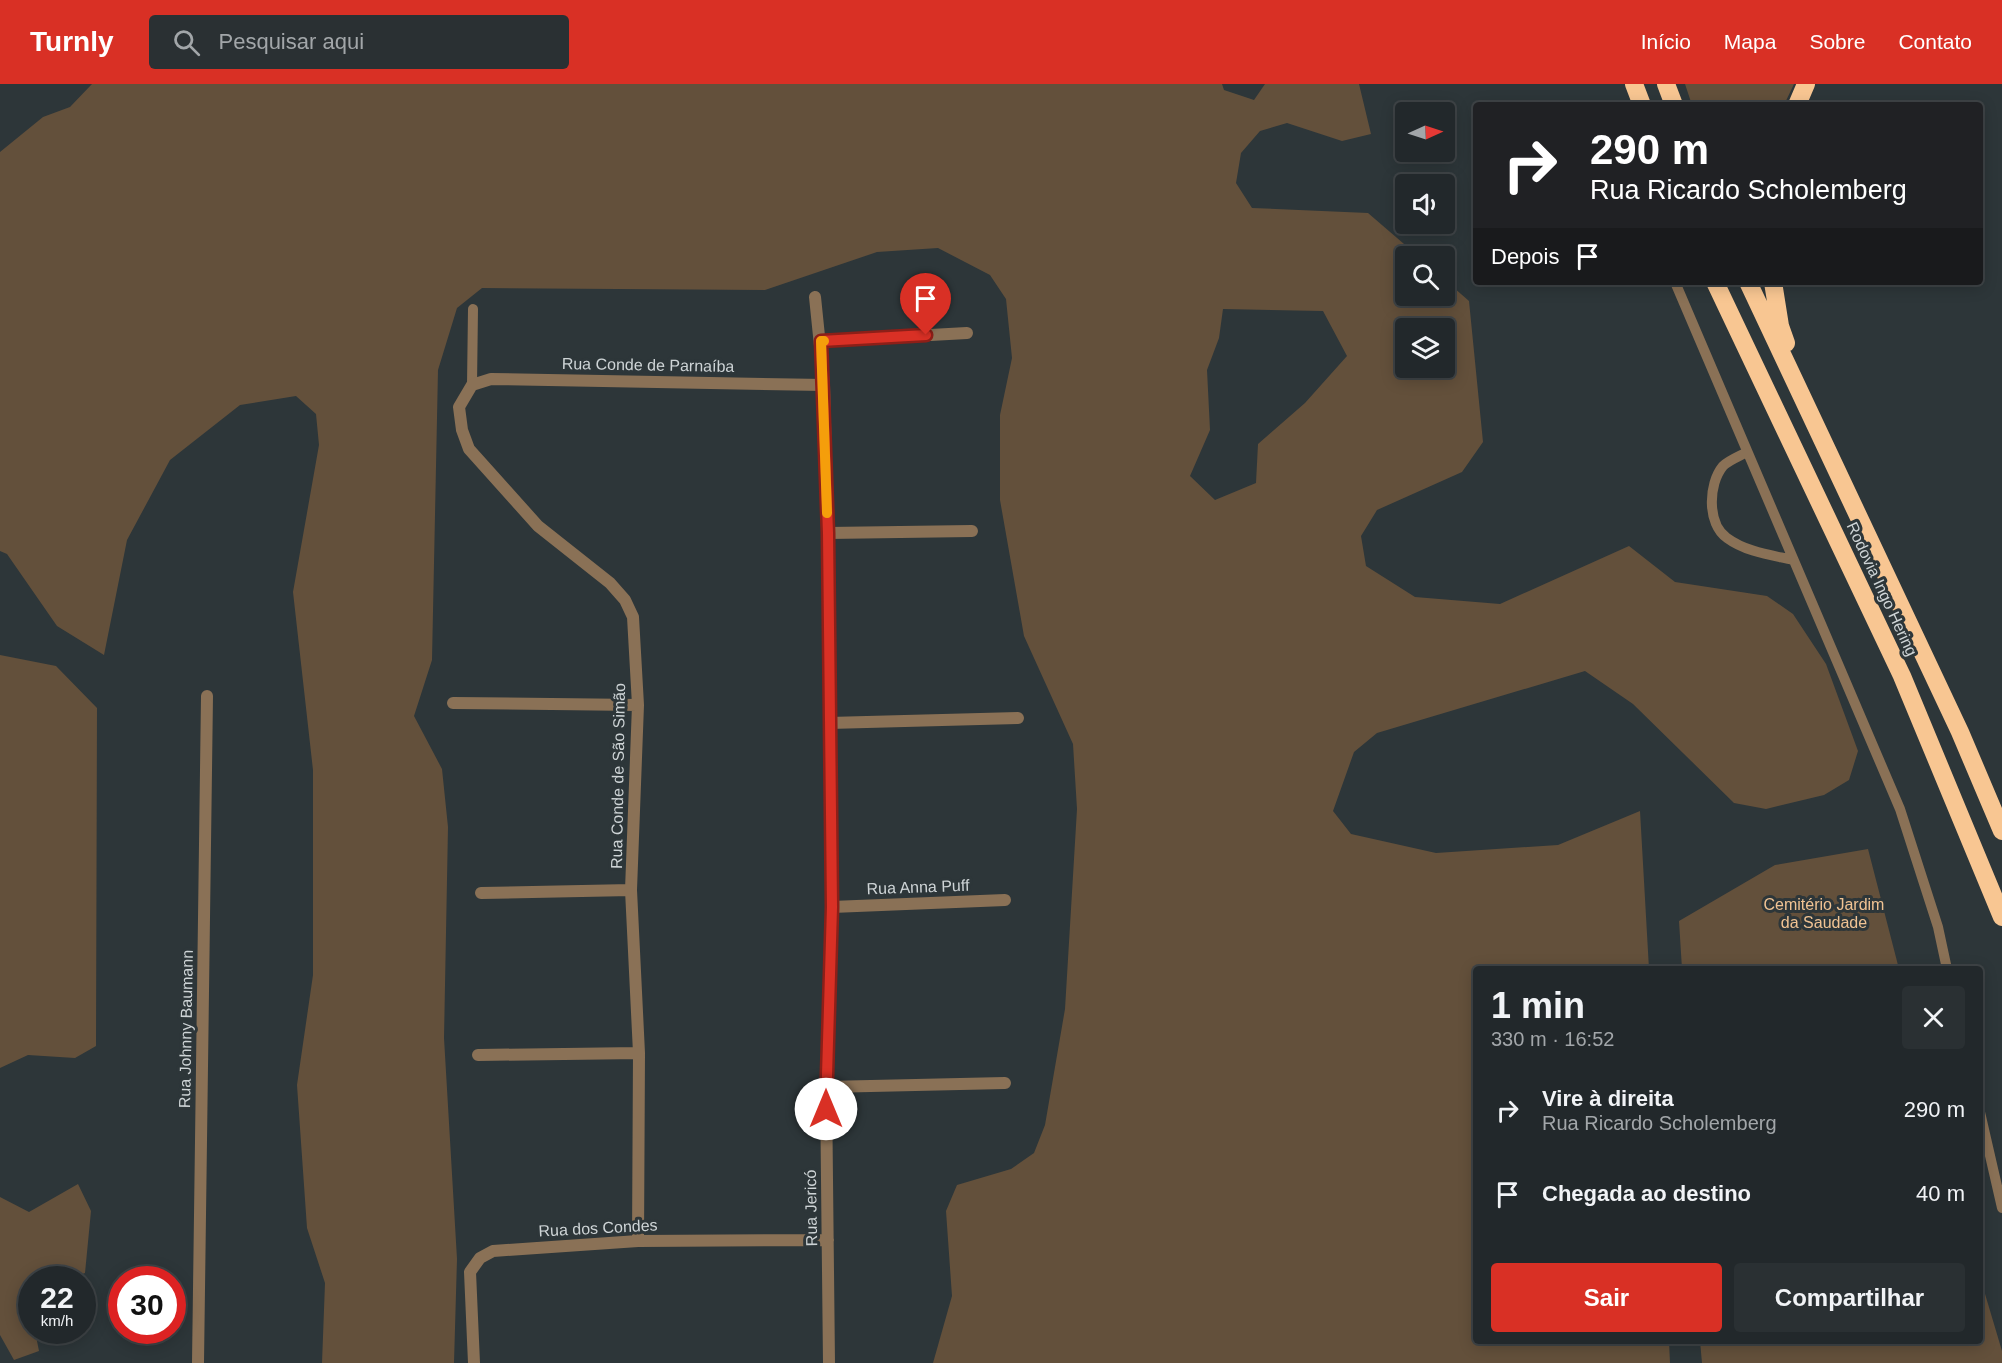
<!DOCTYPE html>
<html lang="pt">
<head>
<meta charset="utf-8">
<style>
  body { margin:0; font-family:Arial,sans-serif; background:#2a3033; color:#f1f3f6; height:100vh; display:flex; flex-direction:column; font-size:22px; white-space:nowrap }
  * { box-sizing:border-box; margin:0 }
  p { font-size:20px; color:#a2a6a9 }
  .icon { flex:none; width:33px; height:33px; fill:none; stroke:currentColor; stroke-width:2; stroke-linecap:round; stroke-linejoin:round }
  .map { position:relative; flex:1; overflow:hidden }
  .side { position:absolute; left:1473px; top:882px; width:510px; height:378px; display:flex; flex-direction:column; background:#22282b; border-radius:6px; box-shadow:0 3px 15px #0003,0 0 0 2px #3f4447 }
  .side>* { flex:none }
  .top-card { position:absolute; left:1473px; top:18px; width:510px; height:183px; border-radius:6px; box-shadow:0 3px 15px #0003,0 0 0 2px #3f4447; background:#202124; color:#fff; overflow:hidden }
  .needle { width:39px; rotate:87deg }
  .buttons { position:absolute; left:1395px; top:18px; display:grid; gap:12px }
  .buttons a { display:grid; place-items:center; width:60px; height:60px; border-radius:6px; background:#22282b; box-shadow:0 3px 15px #0003,0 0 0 2px #3f4447; font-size:30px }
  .speed { position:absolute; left:18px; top:1182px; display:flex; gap:12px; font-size:30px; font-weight:700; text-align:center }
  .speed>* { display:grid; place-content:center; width:78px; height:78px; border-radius:50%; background:#22282b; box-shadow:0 3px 15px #0003,0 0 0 2px #3f4447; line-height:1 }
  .speed small { font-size:15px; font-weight:400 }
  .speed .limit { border:9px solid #d22; background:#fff; color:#111 }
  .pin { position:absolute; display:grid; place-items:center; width:51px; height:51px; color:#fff; margin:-62px -26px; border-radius:50% 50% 50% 0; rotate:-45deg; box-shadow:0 0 6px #0007 }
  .pin .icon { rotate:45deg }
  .me { position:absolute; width:66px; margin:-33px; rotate:0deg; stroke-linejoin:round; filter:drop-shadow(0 0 4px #0008) }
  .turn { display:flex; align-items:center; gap:21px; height:126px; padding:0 18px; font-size:27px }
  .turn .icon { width:78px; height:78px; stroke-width:2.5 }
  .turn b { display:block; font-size:42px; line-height:51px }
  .then { display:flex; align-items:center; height:57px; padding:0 18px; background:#0003; gap:12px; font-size:22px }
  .round { display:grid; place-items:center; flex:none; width:63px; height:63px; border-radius:6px; background:#2a3033 }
  .headline { display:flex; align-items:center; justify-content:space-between; height:102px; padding:0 18px }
  h1 { font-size:36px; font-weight:800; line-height:45px }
  .cta { display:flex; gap:12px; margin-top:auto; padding:12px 18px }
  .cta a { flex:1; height:69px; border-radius:6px; background:#d93025; color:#fff; font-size:24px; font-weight:800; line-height:69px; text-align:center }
  .cta a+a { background:#2a3033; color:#f1f3f6 }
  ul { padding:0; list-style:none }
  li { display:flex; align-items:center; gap:18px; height:84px; padding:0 18px }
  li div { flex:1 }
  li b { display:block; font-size:22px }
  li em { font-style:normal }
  header { display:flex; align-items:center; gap:36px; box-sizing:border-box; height:84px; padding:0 30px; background:#d93025; color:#fff }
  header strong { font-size:28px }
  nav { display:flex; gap:33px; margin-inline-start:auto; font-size:21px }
  .search { width:420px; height:54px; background:#2a3033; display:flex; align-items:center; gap:15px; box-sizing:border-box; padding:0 21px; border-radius:6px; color:#a2a6a9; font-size:22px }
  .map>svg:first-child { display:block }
  .green { fill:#63503b; fill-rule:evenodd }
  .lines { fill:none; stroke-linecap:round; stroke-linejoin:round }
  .service { stroke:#8a7156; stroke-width:10 }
  .minor { stroke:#8a7156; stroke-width:12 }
  .motorway { stroke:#f8c692; stroke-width:18 }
  .route-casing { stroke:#8d1f18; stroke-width:15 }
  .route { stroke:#d93025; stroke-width:10 }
  .slow { stroke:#f59e0b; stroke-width:10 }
  .labels { text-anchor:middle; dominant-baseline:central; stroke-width:6; stroke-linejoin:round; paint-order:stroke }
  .street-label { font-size:16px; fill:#ced4d6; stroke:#2d3639 }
  .park-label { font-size:16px; fill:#f0c393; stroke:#2d3639 }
</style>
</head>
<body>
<header>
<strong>Turnly</strong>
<div class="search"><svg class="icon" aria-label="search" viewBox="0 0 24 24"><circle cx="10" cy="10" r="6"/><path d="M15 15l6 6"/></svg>Pesquisar aqui</div>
<nav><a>Início</a><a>Mapa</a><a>Sobre</a><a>Contato</a></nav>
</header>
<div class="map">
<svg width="2002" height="1279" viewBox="0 0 2002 1279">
  <rect width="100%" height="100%" fill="#2d3639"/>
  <path class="green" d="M92 0H1222L1224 6 1254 16 1265 0H1359L1371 50 1342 57 1287 39 1260 47 1241 69 1236 99 1252 124 1368 129 1418 172H1406V212H1444L1445 196 1469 217 1483 358 1462 388 1377 426 1361 452 1366 482 1415 513 1500 520 1629 462 1675 498 1767 512 1793 530 1826 580 1858 667 1849 696 1824 711 1766 725 1734 719 1633 620 1585 587 1377 649 1354 668 1333 727 1351 750 1436 769 1558 761 1640 727 1649 885H1476V1257H1669L1670 1279H933L952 1212 946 1127 957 1101 1011 1085 1034 1069 1045 1041 1065 925 1077 725 1073 660 1024 552 1000 416V331L1012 274 1006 215 990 191 938 164 877 168 765 206 482 204 457 224 438 286 432 576 414 632 442 685 448 743 444 954 457 1175 454 1279H322L325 1199 307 1144 297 1001 313 891V686L293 508 319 361 316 330 296 312 240 321 170 376 127 456 104 571 57 542 7 470 0 467V68L43 33 70 23ZM1223 225 1323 227 1347 272 1305 319 1258 360 1256 399 1215 416 1190 392 1210 346 1207 286 1219 254ZM1444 244V284H1406V244Z
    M1685 0H1794L1784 21H1692Z
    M0 571 56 582 97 624 96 962 75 974 28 971 0 984Z
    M1868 765 1899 885H1682L1679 837 1775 781Z
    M78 1100 91 1127 85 1189 69 1195 32 1196V1246L35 1247 39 1267 14 1276 0 1251V1113L29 1128Z
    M1980 1193 2002 1267V1279H1702L1700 1257H1980Z"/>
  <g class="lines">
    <path class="service" d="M1675 198 1900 725 1938 843 1947 885
      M472 301 473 225
      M1747 368C1740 372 1729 376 1723 382 1708 400 1707 440 1727 454 1746 468 1771 471 1793 476
      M1980 1028 2002 1124"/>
    <path class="minor" d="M815 213 824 301 828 449 832 823 826 1003 829 1279
      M821 257 967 249
      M828 449 972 447
      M453 619 638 621
      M829 639 1018 634
      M481 809 631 806
      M832 823 1005 816
      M478 971 639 969
      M826 1003 1005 999
      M638 1157 639 969 631 806 638 621 633 533 625 516 610 499 538 442 469 365 462 346 459 323 472 301 491 295 824 301
      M198 1279 207 612
      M474 1279 470 1188 480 1174 493 1167 638 1157 828 1156"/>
    <path class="motorway" d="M1634 0 1642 21
      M1666 0 1674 21
      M1797 21 1806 0
      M1715 198 1902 592 2002 833
      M1748 198 1960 648 2002 747
      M1773 198 1780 242 1786 259"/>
  </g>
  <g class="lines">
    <defs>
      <path id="route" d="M826 1025 832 823 828 449 821 257 926 251"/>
    </defs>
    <use href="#route" class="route-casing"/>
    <use href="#route" class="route"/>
    <path class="slow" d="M824 257H821L827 429"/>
  </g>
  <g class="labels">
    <g class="street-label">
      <text transform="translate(648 281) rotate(1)">Rua Conde de Parnaíba</text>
      <text transform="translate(1882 505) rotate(65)">Rodovia Ingo Hering</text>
      <text transform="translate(618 692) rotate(-89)">Rua Conde de São Simão</text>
      <text transform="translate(918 803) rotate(-2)">Rua Anna Puff</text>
      <text transform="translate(186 945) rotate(-89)">Rua Johnny Baumann</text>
      <text transform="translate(811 1124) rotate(-91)">Rua Jericó</text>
      <text transform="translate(598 1144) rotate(-3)">Rua dos Condes</text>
    </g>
    <g class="park-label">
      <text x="1824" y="820">Cemitério Jardim<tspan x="1824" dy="18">da Saudade</tspan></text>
    </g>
  </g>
</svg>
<div class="buttons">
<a><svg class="needle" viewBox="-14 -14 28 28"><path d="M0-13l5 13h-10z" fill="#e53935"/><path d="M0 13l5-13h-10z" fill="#a2a6a9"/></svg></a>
<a><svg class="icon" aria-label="sound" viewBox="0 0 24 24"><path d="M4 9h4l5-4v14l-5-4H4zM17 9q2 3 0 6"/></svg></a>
<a><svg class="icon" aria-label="search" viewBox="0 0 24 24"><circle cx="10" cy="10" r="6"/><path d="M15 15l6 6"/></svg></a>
<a><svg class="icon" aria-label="layers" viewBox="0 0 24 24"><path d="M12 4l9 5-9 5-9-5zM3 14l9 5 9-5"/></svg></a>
</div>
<div class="speed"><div>22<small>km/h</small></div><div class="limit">30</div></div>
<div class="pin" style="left:926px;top:251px;background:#d93025"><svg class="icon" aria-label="arrive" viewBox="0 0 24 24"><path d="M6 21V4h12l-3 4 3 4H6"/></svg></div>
<svg class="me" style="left:826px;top:1025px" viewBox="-20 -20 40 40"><circle r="19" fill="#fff"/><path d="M0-13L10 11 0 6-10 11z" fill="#d93025"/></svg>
<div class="top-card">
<div class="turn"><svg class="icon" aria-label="right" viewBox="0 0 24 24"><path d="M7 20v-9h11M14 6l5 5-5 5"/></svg><div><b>290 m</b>Rua Ricardo Scholemberg</div></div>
<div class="then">Depois<svg class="icon" aria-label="arrive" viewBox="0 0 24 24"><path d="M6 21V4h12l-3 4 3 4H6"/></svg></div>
</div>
<section class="side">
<div class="headline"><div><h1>1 min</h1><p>330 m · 16:52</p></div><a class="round"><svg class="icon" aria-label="close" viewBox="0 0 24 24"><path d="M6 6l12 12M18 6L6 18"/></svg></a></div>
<ul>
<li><svg class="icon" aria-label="right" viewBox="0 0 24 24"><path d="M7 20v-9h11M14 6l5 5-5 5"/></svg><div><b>Vire à direita</b><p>Rua Ricardo Scholemberg</p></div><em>290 m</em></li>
<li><svg class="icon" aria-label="arrive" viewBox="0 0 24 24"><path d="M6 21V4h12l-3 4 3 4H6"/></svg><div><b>Chegada ao destino</b></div><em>40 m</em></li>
</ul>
<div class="cta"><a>Sair</a><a>Compartilhar</a></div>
</section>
</div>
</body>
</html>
